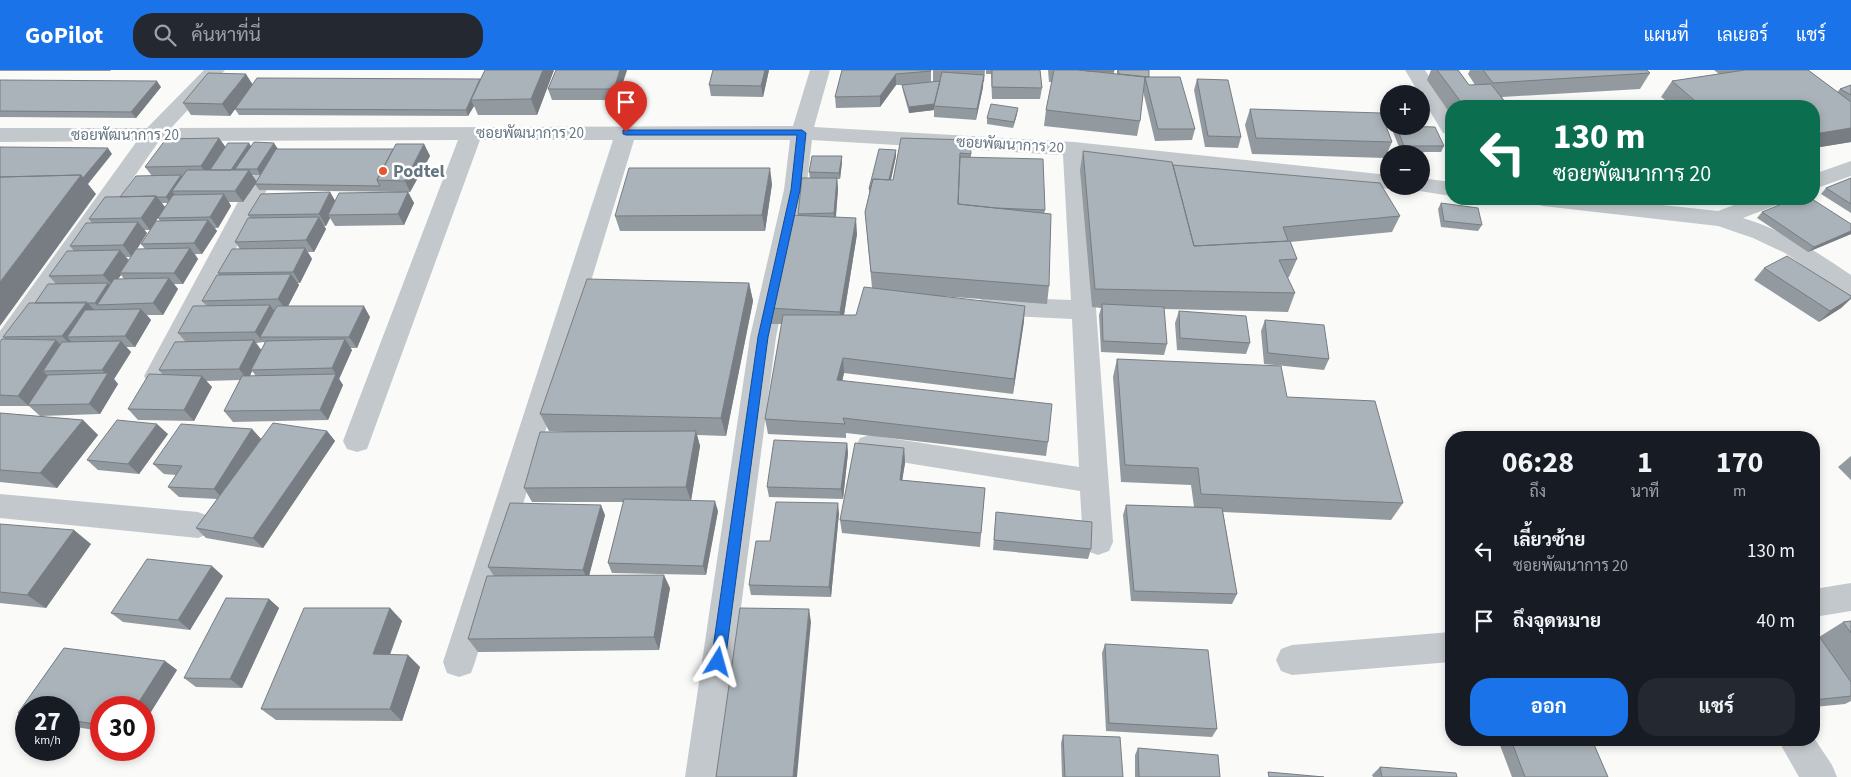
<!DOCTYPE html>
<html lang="th">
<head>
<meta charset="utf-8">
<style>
  body { margin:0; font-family:"Source Sans 3",Sarabun,sans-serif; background:#242831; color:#f1f3f6; height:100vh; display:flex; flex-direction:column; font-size:19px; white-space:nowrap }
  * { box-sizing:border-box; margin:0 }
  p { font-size:16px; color:#9ea1a6 }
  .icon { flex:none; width:28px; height:28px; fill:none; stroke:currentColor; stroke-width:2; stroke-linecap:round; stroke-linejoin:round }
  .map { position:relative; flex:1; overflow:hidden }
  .details { position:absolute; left:1445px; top:361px; width:375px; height:315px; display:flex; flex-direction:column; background:#171b24; border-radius:20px; box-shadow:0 2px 8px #0003 }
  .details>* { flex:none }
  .banner { position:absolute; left:1445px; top:30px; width:375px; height:105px; border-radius:20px; box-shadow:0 2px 8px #0003; background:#0b6e4f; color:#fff; overflow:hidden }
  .tools { position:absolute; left:1380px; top:15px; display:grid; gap:10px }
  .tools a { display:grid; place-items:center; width:50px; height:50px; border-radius:50%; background:#171b24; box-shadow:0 2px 8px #0003; font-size:25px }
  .speed { position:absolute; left:15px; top:626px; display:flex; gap:10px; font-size:25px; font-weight:700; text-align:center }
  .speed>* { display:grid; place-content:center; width:65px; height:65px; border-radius:50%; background:#171b24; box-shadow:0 2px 8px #0003; line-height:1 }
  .speed small { font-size:12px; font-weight:400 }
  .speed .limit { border:8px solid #d22; background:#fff; color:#111 }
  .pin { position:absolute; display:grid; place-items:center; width:42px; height:42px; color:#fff; margin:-51px -21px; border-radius:50% 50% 50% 0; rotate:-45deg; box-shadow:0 0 5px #0007 }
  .pin .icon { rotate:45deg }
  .me { position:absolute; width:55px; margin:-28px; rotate:8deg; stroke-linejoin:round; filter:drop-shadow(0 0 4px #0008) }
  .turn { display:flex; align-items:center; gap:18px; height:105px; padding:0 25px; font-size:22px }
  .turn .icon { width:65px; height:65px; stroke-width:2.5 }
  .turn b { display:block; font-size:35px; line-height:42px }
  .eta { display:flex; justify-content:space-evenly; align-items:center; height:85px; text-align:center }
  .eta b { font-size:30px; font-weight:700; line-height:35px }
  .action { display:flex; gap:10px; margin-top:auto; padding:10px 25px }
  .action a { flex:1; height:58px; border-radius:20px; background:#1a73e8; color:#fff; font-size:20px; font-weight:700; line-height:58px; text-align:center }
  .action a+a { background:#242831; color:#f1f3f6 }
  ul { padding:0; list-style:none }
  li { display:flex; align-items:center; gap:15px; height:70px; padding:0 25px }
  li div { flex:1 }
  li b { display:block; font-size:19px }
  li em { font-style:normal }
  header { display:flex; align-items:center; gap:30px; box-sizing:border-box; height:70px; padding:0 25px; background:#1a73e8; color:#fff }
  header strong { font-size:24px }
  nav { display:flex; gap:28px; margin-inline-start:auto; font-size:18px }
  .search { width:350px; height:45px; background:#242831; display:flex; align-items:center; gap:12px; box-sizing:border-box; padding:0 18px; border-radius:20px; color:#9ea1a6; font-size:19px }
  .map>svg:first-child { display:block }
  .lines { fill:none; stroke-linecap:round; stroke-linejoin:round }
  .minor { fill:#c3c8cc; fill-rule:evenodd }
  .wall { fill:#929a9f; fill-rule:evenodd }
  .shaded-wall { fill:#777d82 }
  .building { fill:#aab3b9; stroke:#777d82 }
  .route { fill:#1a73e8; stroke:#114b97 }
  .poi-dot { fill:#e4572e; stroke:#fff; stroke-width:2 }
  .labels { text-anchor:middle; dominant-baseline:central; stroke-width:5; stroke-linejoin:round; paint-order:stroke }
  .far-street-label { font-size:15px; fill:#657683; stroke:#fff }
  .poi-label { font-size:18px; font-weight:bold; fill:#657683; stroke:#fff; text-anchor:start }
</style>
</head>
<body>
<header>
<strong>GoPilot</strong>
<div class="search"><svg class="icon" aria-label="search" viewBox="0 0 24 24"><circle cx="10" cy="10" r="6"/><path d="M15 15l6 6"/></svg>ค้นหาที่นี่</div>
<nav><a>แผนที่</a><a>เลเยอร์</a><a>แชร์</a></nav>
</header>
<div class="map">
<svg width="1851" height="707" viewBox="0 0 1851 707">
  <rect width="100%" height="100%" fill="#fafaf8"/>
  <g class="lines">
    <path class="minor" d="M204 0H225L171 58 793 56 810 0H830L814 57 1074 72 1389 105V116H1397L1389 119 1085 87 1113 472 1109 481 1098 485 1087 481 1083 472 1080 421 870 387 860 384 856 376 860 368 870 365 1079 397 1072 249 988 245 979 242 975 236 979 230 988 227 1071 230 1063 85 812 70 806 120 776 267 719 707H685L750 267 784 120 790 70H634L475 592 471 603 459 607 447 603 443 592 613 70H480L367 379 357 382 347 379 343 371 458 70 159 71 9 288 0 291V261L137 71 0 72V58H147Z
      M1405 0H1425L1451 42V64L1443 63Z
      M276 79 284 81 287 86 261 130 166 313 157 316 148 313 144 306 239 130 268 81Z
      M1851 91V106L1814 119V104Z
      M1421 108 1451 112V126L1413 120 1411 116H1421Z
      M1532 129H1607L1718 141 1750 129H1782L1779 134 1743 148C1787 162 1814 180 1851 205V226L1842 223 1785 183 1753 168 1718 156 1543 136 1535 134Z
      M0 424 198 442 208 446 213 455 208 464 198 468 0 448Z
      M1851 513V541L1814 547V519Z
      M1451 562V592L1292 605 1281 601 1276 590 1281 579 1292 575Z
      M1814 668 1832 695 1837 707H1799L1778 670H1814Z"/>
  </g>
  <path class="wall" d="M0 0H111L110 1H0Z
    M485 0H554L537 45H478L474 36 468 46 239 45 235 39 242 29 230 46 191 45 183 33 252 14 480 9Z
    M556 0H627L617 30H552L548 19Z
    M713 0H769L763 27 711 26 709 15Z
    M842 0H931V12L933 11V0H985L984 12H983V17L976 50 934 47V40L909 43 903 21 902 15H896L880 37 836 38 835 27Z
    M986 0H1040L1042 18 1040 29H992L991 4H986Z
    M1048 0H1114V4H1117V0H1149V7L1195 59 1192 70 1155 71 1143 21 1140 51 1137 66 1044 56 1046 40 1052 12H1049Z
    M1431 0H1458L1469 15H1475L1468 4 1470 0H1647L1650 3 1640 19 1502 27 1508 36H1451V45L1427 10Z
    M1714 0H1808L1837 22 1840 19 1851 15V72L1814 78V36H1673L1661 27 1672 11 1719 4Z
    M1197 9 1241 67 1238 78 1205 77 1194 20Z
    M0 10 161 17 136 48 0 47Z
    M1250 39 1392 72 1385 88 1252 84 1245 55Z
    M1017 44 1013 58 987 54V48Z
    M1396 56 1444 76 1441 82H1401L1393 62Z
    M219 68 225 77 251 76 278 79H393L424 74 430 86 410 122H408L414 133 404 155 335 156 330 148 326 156H324L326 159 314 182H308L312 189 300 213H298L299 215 288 236 370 247 357 278H350L352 280 339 309 343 315 328 350 233 352 224 341 240 310 206 311 212 317 194 351 138 350 128 339 163 305 159 300 185 271 178 263 207 236 202 231 219 205 218 203 240 179 235 172 250 148 248 145 330 122 335 131 397 122 259 120 255 114 243 132H229L231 136 218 158H215L217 161 202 184H195L198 189 183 214H174L178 219 163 245H147L151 250 135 277H126L131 282 114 309 118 314 100 344 40 346 29 336H0V272L5 269 3 267 35 233 56 214 49 206 74 181 70 176 92 153 89 149 152 106 145 97ZM252 105H260L256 112ZM162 133H168L165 137ZM158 148 160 151 141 174 145 179H137L147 163 144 160H150ZM126 187H131L129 190ZM121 205 124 209H118ZM264 272 265 273 261 280 256 273ZM252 301 256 306H250Z
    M901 68 971 84V87L1045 140 1044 144 1049 216 1047 234 940 226 1024 251 1013 324 844 303 842 311 1048 372 1046 386 846 363V368L768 364 765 349 782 254H771L768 238 810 108 809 102 842 92 840 109H837L838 119 836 147 857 164 844 245H856L872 218 865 142 869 124V119L896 86 891 110H893Z
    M1083 81 1173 95 1400 146 1392 162 1290 172 1297 189 1289 207 1288 208 1295 223 1288 242 1164 239 1167 274 1164 285 1101 282 1099 245 1101 238 1092 237 1080 100Z
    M1851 108V143L1821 124 1826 118Z
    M772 114 765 161H620L615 146Z
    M1441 133 1482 155 1478 161 1441 157 1438 139Z
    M1762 142 1851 154V164L1808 182 1757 148Z
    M1764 198 1851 226V229L1841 238 1819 252 1754 210Z
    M749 213 753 231 726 366 697 365 700 376 691 430 718 441 706 505 612 503 608 493 624 432H532L524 418 569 362 549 361 540 344Z
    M1179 241 1250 273 1246 284 1177 280 1175 253Z
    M1265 250 1329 289 1324 300 1264 294 1261 261Z
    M1117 289 1287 327 1403 433 1391 450 1223 442 1237 524 1232 534 1131 531 1123 445 1126 435 1194 437 1191 415 1121 412 1113 307Z
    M0 343 83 350 98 365 57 418 0 412Z
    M252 359 261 369 327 361 335 371 263 478 206 468 196 458 217 429 179 427 168 417 176 405 164 404 153 394Z
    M168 364 139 404 98 400 87 390Z
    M847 373 848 383 843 429 769 427 767 417Z
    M904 378 905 393 902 410 985 418 980 477 842 463 840 450Z
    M1851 386V410L1838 397Z
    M996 442 1091 479 1088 489 993 480Z
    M839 443 831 527 751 525 749 515 770 471Z
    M605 445 589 505 670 518 659 580 478 582 468 569 494 506 488 497Z
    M0 454 91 474 46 538 0 533Z
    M223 506 190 560 123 552 111 543Z
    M269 529 279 538 242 618 196 617 184 608Z
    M390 538 402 551 390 585H408L420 597 402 651 276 650 261 639Z
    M1851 551V631L1845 634 1814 637V559L1819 567 1843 552Z
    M1105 574 1217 659 1212 667 1106 661 1102 583Z
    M64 578 165 591 177 600 144 653V638H101V661L69 656V638H26V648L18 643Z
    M1063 665 1123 707H1062L1061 673Z
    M1498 670H1592L1608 707H1512Z
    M1138 678 1220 707H1135V685Z
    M1380 697 1457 707H1373L1372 705Z"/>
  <path class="shaded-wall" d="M543 0H554L537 45 531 29Z
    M620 0H627L617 30 614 19Z
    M765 0H769L763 27 761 16Z
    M246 4 253 15 230 46 222 34Z
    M896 4V15L880 37V26Z
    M984 5 983 17 976 50 977 39Z
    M481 9 471 30 474 36 468 46 466 40Z
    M157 11 161 17 136 48 131 42Z
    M935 34 934 36V40L909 43V37Z
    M1018 38 1017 44 1013 58 1014 52Z
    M1851 58V72L1814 78V64Z
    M219 68 227 79 209 107 201 96Z
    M249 73 253 79 235 99 238 102H230Z
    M274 73 278 79 260 105 257 99Z
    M424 74 430 86 410 122 405 111Z
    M108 78 112 84 88 114 96 124 0 256V212L81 105Z
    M896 80V86L887 127 886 121Z
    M842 86V92L840 109 839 103Z
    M770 98 772 114 765 161 762 145Z
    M249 100 257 112 243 132 235 121Z
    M181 105 186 111 172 121 176 126 171 133 166 127Z
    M837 108 838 119 835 155 834 143Z
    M330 122 337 134 328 145 330 148 326 156 319 144Z
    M408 122 414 133 404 155 398 144Z
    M224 124 231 136 218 158 210 147Z
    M156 126 165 137 150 160 141 148Z
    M319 147 326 159 314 182 306 170Z
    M856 148 857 164 842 257 840 242Z
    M208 150 217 161 202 184 194 173Z
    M138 152 147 163 132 187 123 175Z
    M1851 161V164L1808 182 1814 177Z
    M190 178 198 189 183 214 174 203Z
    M305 178 312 189 300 213 293 202Z
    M120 180 130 192 120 203 121 205 113 216 103 205Z
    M291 204 299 215 286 240 278 229Z
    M169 208 178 219 163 245 153 233Z
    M108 213 113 219 97 235 95 233Z
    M749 213 753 231 726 366 721 348Z
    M1851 228 1841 238 1819 252 1830 241Z
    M87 232 97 243 67 267 75 275 73 277 62 266Z
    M270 235 278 246 260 267 264 273 255 262Z
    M364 236 370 247 357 278 349 267Z
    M1025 236 1024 251 1013 324 1014 309Z
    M141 239 151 250 135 277 125 266Z
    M345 269 352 280 339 309 332 298Z
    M56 270 67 281 43 301 49 307 28 335 18 326Z
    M254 270 262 281 251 300 252 301 248 310 239 299Z
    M121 271 131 282 114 309 118 314 100 344 89 334 107 305 102 300Z
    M843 288 844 303 839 325 837 310Z
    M336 304 343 315 328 350 320 340Z
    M202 306 212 317 194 351 184 340Z
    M83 350 98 365 57 418 40 403Z
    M157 354 168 364 139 404 128 394Z
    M252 359 261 369 224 430 214 419Z
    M327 361 335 371 263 478 253 468Z
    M696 361 700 376 691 431 686 417Z
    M847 373 848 383 843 429 841 419Z
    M904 378 905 393 900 424V410Z
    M715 431 718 441 706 505 703 496Z
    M838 433 839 443 831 527 829 517Z
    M601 435 605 445 588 510 583 500Z
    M74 460 91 474 46 538 27 525Z
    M212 496 223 506 190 560 178 550Z
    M664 505 670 518 659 580 654 567Z
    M269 529 279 538 242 618 230 609Z
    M390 538 402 551 385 597 373 584Z
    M809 539 811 552 797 707H793Z
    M408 585 420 597 402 651 390 639Z
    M165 591 177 600 144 653V638H135Z"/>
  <path class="building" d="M485 0H543L531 29 471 30Z
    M556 0H620L614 19H548Z
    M713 0H765L761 16 709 15Z
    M842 0H931V1L896 4 880 26 835 27Z
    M992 0H1040L1042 18 992 17Z
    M1054 0H1079L1145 7 1140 51 1046 40Z
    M1079 0H1114V1H1088Z
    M1118 0H1149V7L1119 4Z
    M1437 0H1458L1469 15 1491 14 1508 36H1464Z
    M1483 0H1647L1650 3 1493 13Z
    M1745 0H1808L1851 32V58L1814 64V36H1701L1672 11Z
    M942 2 984 5 977 39 934 36Z
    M208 3 246 4 222 34 183 33Z
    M1145 7H1180L1195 59H1158Z
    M257 8 480 9 466 40 235 39Z
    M1197 9 1228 10 1241 67 1208 66Z
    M0 10 157 11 131 42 0 41Z
    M940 11 934 34 909 37 902 15Z
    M1851 15V25L1840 19Z
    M991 34 1018 38 1014 52 987 48Z
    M1250 39 1381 43 1392 72 1256 68Z
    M1396 56 1435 57 1444 76H1404Z
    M219 68 201 96 145 97 166 69Z
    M901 68 970 70 971 84 960 83 958 134 1051 144 1049 216 871 202 865 142 873 109 893 110Z
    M254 72 274 73 257 99H235Z
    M228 73H249L231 100H210Z
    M396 74H424L405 111 377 110Z
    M0 77 108 78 83 108 81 105 0 107Z
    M276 79H393L377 110 380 116 255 114Z
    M879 79 896 80 889 110 873 109 870 119H869Z
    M1083 81 1172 92 1194 176 1290 171 1297 189 1279 190 1295 223 1095 219Z
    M812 86H842L839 103 809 102Z
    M960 87 1043 89 1045 140 996 138 958 134Z
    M1173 95 1380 113 1400 146 1283 157 1288 171 1194 176Z
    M629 98H770L762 145 615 146Z
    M187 100H249L235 121H172Z
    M81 105 0 212V107Z
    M181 105 166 127H157L156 126 120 127 136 106Z
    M802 108H837L834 143 798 144Z
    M1851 108V134L1826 118Z
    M330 122 319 144 248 145 261 124Z
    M408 122 398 144 328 145 339 123Z
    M224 124 210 147 158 148 173 125Z
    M156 126 141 148 89 149 105 127Z
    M1794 129H1812L1851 154V161L1814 177 1762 142Z
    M1441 133 1478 138 1482 155 1444 151Z
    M789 145 856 148 840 242 768 238Z
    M319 147 306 170 235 172 248 148Z
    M208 150 194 173 141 174 156 151Z
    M138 152 123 175 70 176 86 153Z
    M190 178 174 203H120L136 179Z
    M305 178 293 202 218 203 232 179Z
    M120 180 103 205 49 206 67 181Z
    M1787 186 1851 226V228L1830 241 1764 198Z
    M291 204 278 229 202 231 217 205Z
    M169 208 153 233 97 235 114 209Z
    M587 209 749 213 721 348 540 344Z
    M108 213 95 233H35L48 214Z
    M864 217 1025 236 1014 309 843 288 837 310 1052 334 1048 372 843 348 845 354 765 349 783 245H856Z
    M87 232 62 266 3 267 29 233Z
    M1102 234 1164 237 1167 274 1103 271Z
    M270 235 255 262 178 263 193 236Z
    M277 236H364L349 267H260Z
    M141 239 125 266 67 267 85 240Z
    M1179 241 1246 246 1250 273 1180 268Z
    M1265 250 1324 255 1329 289 1268 283Z
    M2 269 56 270 18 326 0 325V272Z
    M345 269 332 298 251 300 266 271Z
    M254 270 239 299 159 300 175 272Z
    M121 271 102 300 43 301 62 272Z
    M1117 289 1281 296 1287 327 1375 331 1403 433 1201 424 1198 398 1125 395Z
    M108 303 89 334 28 335 48 305Z
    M149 304 202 306 184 340 128 339Z
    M336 304 320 340 224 341 242 306Z
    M0 343 83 350 40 403 0 400Z
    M117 350 157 354 128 394 87 390Z
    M273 353 327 361 253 468 196 458Z
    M181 354 252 359 214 419 168 417 182 396 153 394Z
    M696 361 686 417 524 418 540 362Z
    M774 370 847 373 841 419 767 417Z
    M855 373 904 378 900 410 985 418 981 463 840 450Z
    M624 429 715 431 703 496 608 493Z
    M776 432 838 433 829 517 749 515 756 471H770Z
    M510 433 601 435 583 500 488 497Z
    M1126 435 1222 438 1237 524 1134 521Z
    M996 442 1092 452 1091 479 994 470Z
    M0 454 74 460 27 525 0 522Z
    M147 489 212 496 178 550 111 543Z
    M664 505 654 567 468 569 487 506Z
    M226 528 269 529 230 609 184 608Z
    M304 538H390L373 584 408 585 390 639H261Z
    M740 538 809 539 793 707H716Z
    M1851 551V563L1843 552Z
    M1814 559 1851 612V626L1814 630Z
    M1105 574 1208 580 1217 659 1109 653Z
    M64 578 165 591 135 638H101V655L69 650V638H26V644L18 643Z
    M1063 665 1120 667 1123 707H1065Z
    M1511 670H1592L1608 707H1525Z
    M1138 678 1218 685 1220 707H1139Z
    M1380 697 1456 703 1457 707H1382Z
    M1268 702 1324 707H1269Z"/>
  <path class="route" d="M623 60H802L806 63 800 120 768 267 725 592 723 597 718 598 713 597 711 592 758 267 791 120 797 65H626L623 64Z"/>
  <circle class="poi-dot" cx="383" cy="101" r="5"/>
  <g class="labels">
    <g class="far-street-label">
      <text x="530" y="63">ซอยพัฒนาการ 20</text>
      <text x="125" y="65">ซอยพัฒนาการ 20</text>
      <text transform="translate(1010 75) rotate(3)">ซอยพัฒนาการ 20</text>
    </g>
    <g class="poi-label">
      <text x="393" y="101">Podtel</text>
    </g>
  </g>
</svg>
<div class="tools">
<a>+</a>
<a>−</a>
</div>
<div class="speed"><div>27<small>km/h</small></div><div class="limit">30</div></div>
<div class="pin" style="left:626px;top:62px;background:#d93025"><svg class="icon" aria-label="arrive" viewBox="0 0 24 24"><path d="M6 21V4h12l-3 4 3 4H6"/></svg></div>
<svg class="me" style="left:718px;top:592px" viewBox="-20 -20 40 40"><path d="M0-17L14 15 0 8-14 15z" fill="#1a73e8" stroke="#fff" stroke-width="4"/></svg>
<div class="banner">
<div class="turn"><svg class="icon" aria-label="left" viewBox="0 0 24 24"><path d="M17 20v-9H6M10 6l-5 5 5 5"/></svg><div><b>130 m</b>ซอยพัฒนาการ 20</div></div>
</div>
<section class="details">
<div class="eta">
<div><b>06:28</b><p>ถึง</p></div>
<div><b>1</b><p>นาที</p></div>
<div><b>170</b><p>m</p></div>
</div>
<ul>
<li><svg class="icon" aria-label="left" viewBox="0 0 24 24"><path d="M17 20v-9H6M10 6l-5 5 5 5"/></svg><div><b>เลี้ยวซ้าย</b><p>ซอยพัฒนาการ 20</p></div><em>130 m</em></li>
<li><svg class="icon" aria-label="arrive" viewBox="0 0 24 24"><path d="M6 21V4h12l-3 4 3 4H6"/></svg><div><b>ถึงจุดหมาย</b></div><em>40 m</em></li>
</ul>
<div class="action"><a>ออก</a><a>แชร์</a></div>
</section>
</div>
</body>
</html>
